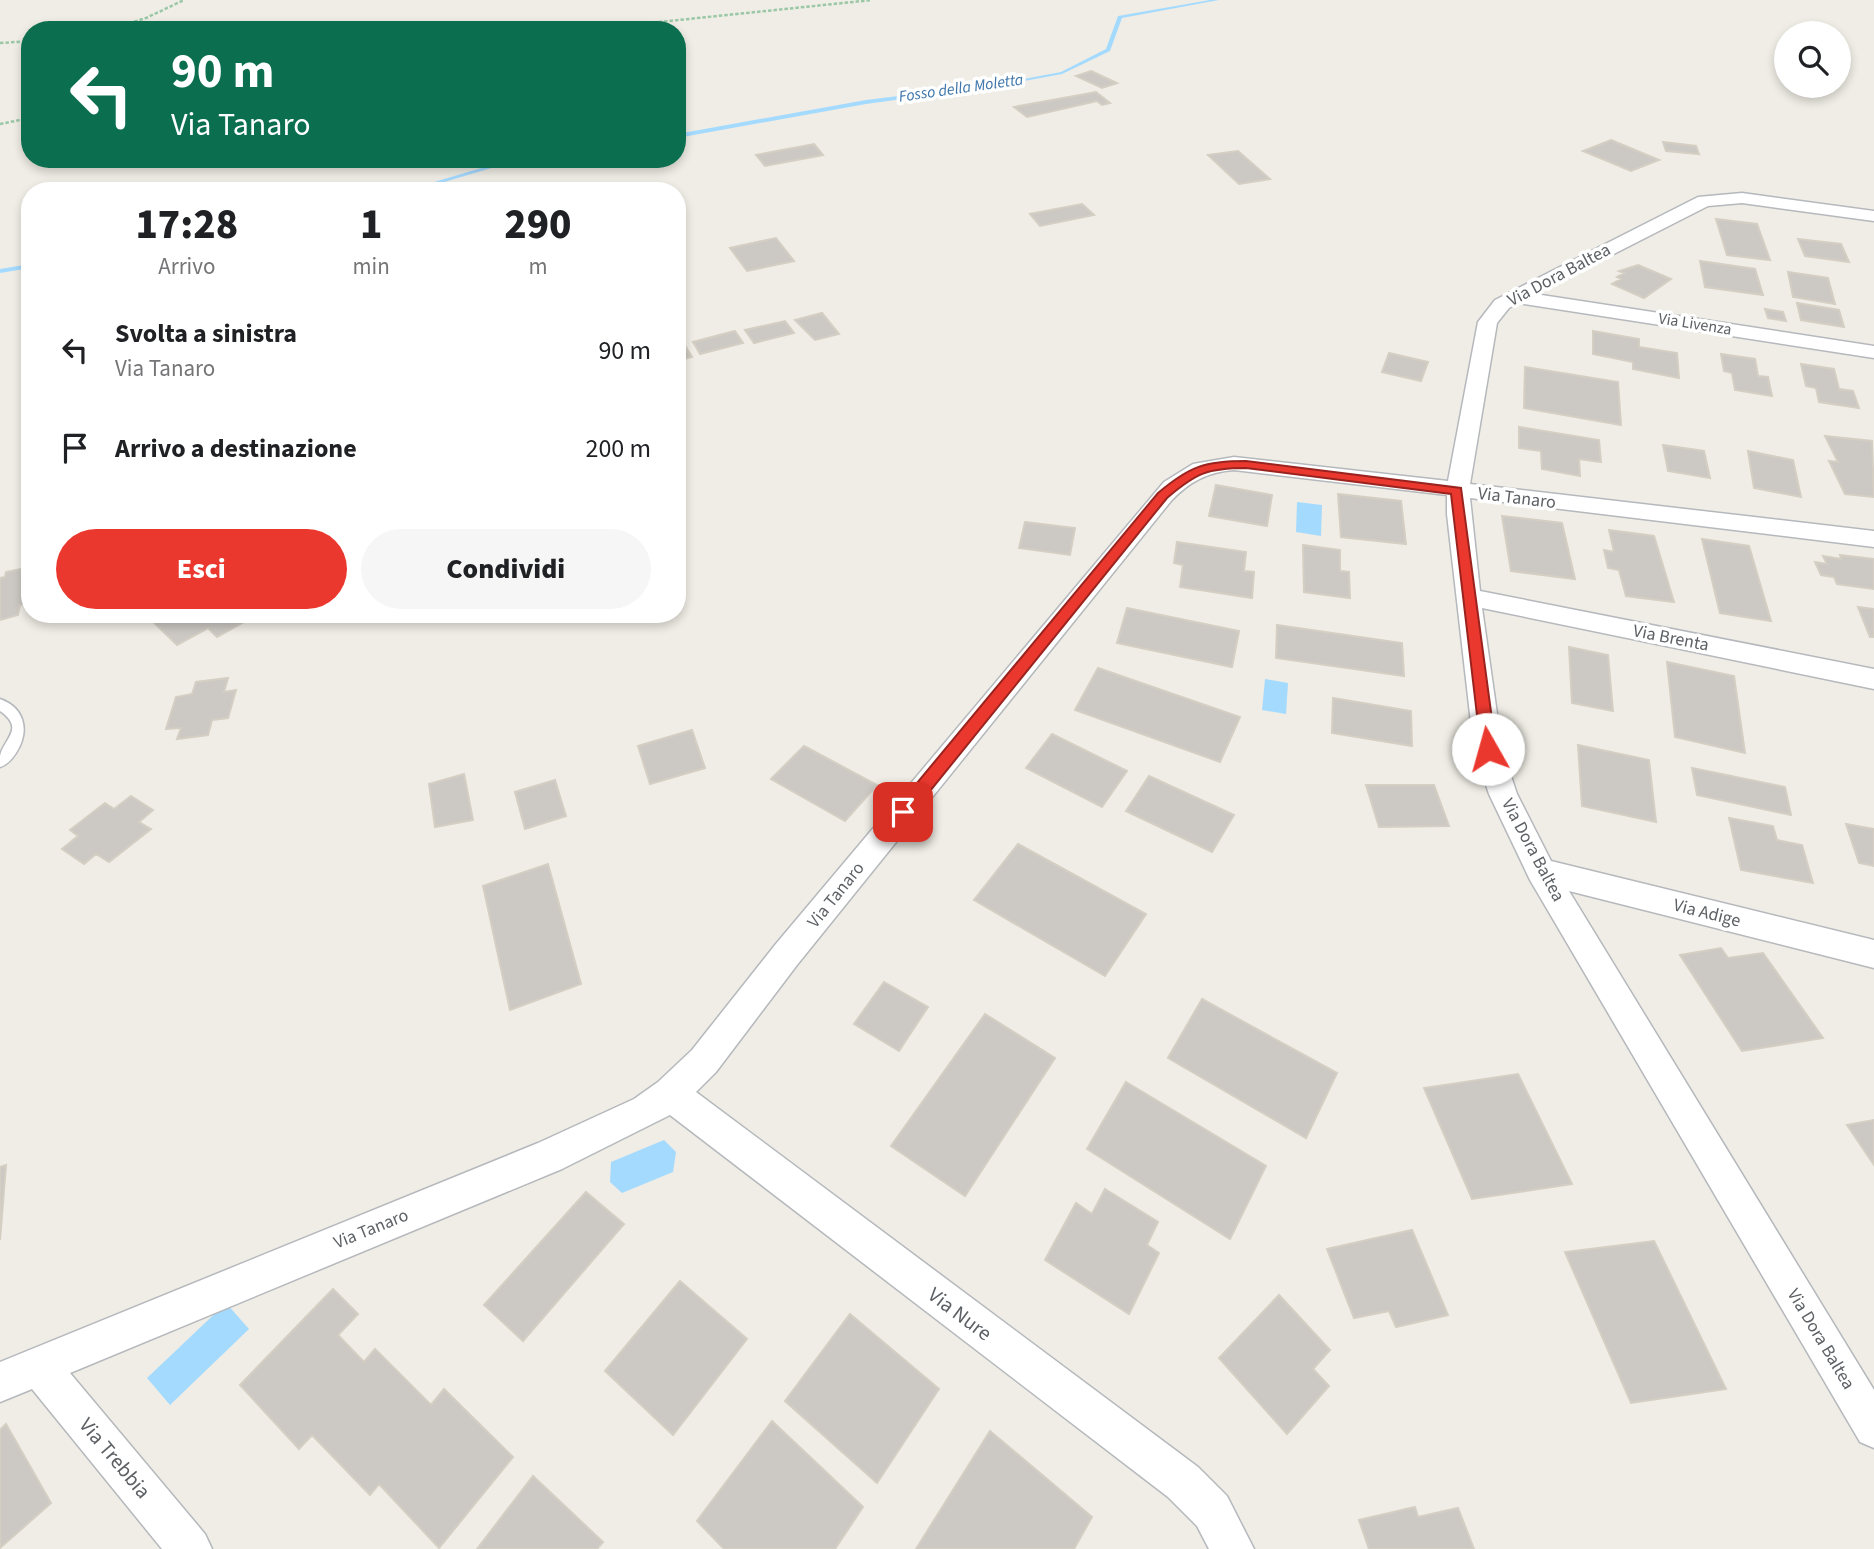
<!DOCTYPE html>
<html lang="it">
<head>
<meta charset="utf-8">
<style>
  body { margin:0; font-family:"Source Sans 3",sans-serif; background:#f6f6f6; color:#202124; height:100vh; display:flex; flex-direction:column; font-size:26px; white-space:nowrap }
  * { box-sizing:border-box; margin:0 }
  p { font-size:23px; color:#757577 }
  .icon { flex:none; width:38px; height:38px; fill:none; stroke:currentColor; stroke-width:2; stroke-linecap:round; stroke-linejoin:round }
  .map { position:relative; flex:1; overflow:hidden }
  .sheet { position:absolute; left:21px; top:182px; width:665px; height:441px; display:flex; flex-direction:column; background:#fff; border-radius:28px; box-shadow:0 4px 10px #0003 }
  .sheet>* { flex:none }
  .banner { position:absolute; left:21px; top:21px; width:665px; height:147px; border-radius:28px; box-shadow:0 4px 10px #0003; background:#0b6e4f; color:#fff; overflow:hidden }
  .fabs { position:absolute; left:1774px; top:21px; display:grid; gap:14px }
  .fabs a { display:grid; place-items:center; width:77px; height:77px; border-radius:50%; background:#fff; box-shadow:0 4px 10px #0003; font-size:35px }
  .pin { position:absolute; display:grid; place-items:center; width:60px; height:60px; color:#fff; margin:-30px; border-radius:14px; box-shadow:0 4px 10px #0006 }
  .me { position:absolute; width:77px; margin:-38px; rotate:353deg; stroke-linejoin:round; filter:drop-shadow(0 0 5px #0008) }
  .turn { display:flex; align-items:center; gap:24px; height:147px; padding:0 35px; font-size:32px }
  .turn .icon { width:91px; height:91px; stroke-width:2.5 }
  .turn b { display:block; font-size:49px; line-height:60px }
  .eta { display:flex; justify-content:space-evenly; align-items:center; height:119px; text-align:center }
  .eta b { font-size:42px; font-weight:800; line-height:49px }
  .cta { display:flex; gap:14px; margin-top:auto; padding:14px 35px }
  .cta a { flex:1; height:80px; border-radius:42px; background:#eb382f; color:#fff; font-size:28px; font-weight:800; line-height:80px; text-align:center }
  .cta a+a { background:#f6f6f6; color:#202124 }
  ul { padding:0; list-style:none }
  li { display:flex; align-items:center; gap:21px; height:98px; padding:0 35px }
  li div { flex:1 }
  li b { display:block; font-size:26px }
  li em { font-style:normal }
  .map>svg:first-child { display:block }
  .water { fill:#a5daff }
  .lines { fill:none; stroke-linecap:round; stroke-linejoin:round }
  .stream { fill:#a5daff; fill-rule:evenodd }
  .building { fill:#ccc9c4; stroke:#d4cec3; stroke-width:2 }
  .service-casing { stroke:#b5b8bc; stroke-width:3 }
  .minor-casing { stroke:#b5b8bc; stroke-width:3 }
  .path { stroke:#9ac8a6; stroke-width:2.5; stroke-dasharray:3.5 2; stroke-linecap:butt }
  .service { fill:#fff; fill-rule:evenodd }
  .minor { fill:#fff; fill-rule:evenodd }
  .route { fill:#eb382f; stroke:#99241f; stroke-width:2 }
  .labels { text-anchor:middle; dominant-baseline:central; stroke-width:7; stroke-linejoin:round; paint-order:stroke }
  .far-water-label { font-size:16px; font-style:italic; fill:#3d75aa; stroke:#fff }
  .far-street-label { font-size:16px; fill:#5d6165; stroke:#fff }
  .street-label { font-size:18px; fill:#5d6165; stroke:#fff }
  .near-street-label { font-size:21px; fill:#5d6165; stroke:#fff }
</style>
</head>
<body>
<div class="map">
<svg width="1874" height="1549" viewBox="0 0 1874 1549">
  <rect width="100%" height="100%" fill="#efede5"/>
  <path class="water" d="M1297 502 1322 505 1321 536 1296 532Z
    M1265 679 1288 683 1286 714 1262 710Z
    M664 1140 676 1152 673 1172 622 1193 610 1182 611 1162Z
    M226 1303 249 1329 170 1405 147 1378Z"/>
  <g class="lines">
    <path class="stream" d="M1210 0H1219L1122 18 1110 51 1062 74 997 86 866 104 677 138V134L866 100 997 84 1061 72 1106 49 1118 16Z
      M512 159H522L414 191H404Z
      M30 264V268L0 273V269Z"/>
  </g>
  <path class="building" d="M1091 71 1117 83 1102 88 1076 76Z
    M1096 92 1110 103 1102 105 1097 101 1027 117 1014 107Z
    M1611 140 1659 160 1631 171 1583 151Z
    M1663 142 1696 146 1699 154 1666 151Z
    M814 144 823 155 765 166 756 155Z
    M1238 151 1270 179 1239 184 1208 155Z
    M1082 204 1094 215 1040 226 1030 214Z
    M1716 219 1757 224 1770 260 1727 255Z
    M776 238 794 261 747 271 730 248Z
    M1798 239 1841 244 1849 262 1805 256Z
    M1700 261 1755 269 1763 295 1705 287Z
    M1638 265 1671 279 1644 298 1612 284 1621 279 1617 277 1624 273 1619 271Z
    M1788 272 1828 278 1835 304 1793 297Z
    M1797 303 1839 310 1844 327 1801 320Z
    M1765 309 1783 312 1786 321 1768 318Z
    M822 313 839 334 815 340 795 320Z
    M785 321 794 333 754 343 745 330Z
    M735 331 743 343 700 354 693 342Z
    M1593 331 1639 339V347L1677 353 1679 378 1633 369V362L1593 354Z
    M684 344 692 357 677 361V346Z
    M1389 353 1428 362 1421 381 1382 372Z
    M1721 354 1755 359 1758 376 1768 377 1772 396 1735 390 1732 373 1724 371Z
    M1801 364 1834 369 1839 389 1853 391 1859 408 1819 402 1816 388 1806 386Z
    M1525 367 1618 382 1621 425 1524 408Z
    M1519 427 1599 440 1601 462 1579 459 1580 476 1542 469 1541 451 1519 448Z
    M1825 436 1872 441 1874 497 1845 494 1829 461 1838 462Z
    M1663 445 1704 451 1710 478 1668 471Z
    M1748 451 1793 460 1801 497 1754 488Z
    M1216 485 1272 495 1267 526 1209 516Z
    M1338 494 1401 501 1406 544 1341 537Z
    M1502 516 1562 523 1575 579 1511 571Z
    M1025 522 1075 528 1070 555 1019 548Z
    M1609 530 1654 536 1674 602 1626 596 1619 570 1608 568 1604 550 1614 552Z
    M1702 539 1749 546 1771 621 1720 613Z
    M1177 542 1246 552 1244 571 1254 572 1252 598 1180 587 1183 565 1174 563Z
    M1303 545 1340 550V571L1349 572 1350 598 1304 592Z
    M1840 555 1874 559V589L1837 584 1834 577 1821 575 1815 562 1827 564 1823 556 1841 559Z
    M30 567V603L20 605 18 615 0 620V578L5 577 6 572Z
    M1858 607 1874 609V637H1870Z
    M1127 608 1239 631 1232 667 1117 643Z
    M150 614H233L242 623 217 637 208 628 177 645 147 616Z
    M1277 625 1402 643 1404 676 1276 658Z
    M1569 647 1608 655 1613 711 1572 703Z
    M1667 662 1734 676 1745 753 1675 737Z
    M1098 668 1240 717 1220 762 1075 710Z
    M228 678 224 692 236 690 228 718 212 720 208 735 177 739 181 728 166 729 176 697 192 694 196 682Z
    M1333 698 1411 711 1412 746 1332 733Z
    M692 730 705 768 650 784 638 746Z
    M1052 734 1127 771 1102 807 1026 768Z
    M1578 745 1649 760 1656 822 1582 806Z
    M804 746 877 785 845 821 771 779Z
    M1692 768 1785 787 1791 815 1697 795Z
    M464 774 473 820 435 827 429 784Z
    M1149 776 1234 815 1212 852 1126 811Z
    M555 780 566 816 525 829 515 792Z
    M1366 785H1434L1449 826 1379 827Z
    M131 796 153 810 139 822 151 829 109 862 96 854 84 864 62 849 78 836 70 830 105 803 114 809Z
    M1729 818 1773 826 1777 840 1802 845 1813 883 1741 870Z
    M1846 824 1874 829V866L1859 863Z
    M1018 844 1146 914 1105 976 974 900Z
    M548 864 581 984 510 1010 483 886Z
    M1721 948 1728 958 1763 953 1823 1038 1742 1051 1680 955Z
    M884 982 928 1007 899 1051 854 1024Z
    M1202 999 1337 1073 1306 1138 1168 1058Z
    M985 1014 1055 1058 965 1196 891 1146Z
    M1518 1074 1572 1184 1472 1199 1424 1088Z
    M1126 1082 1266 1166 1230 1239 1087 1149Z
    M1874 1120V1165L1847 1125Z
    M6 1165 0 1240V1167Z
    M1105 1189 1158 1222 1147 1245 1159 1253 1129 1314 1045 1260 1076 1203 1092 1214Z
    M586 1192 624 1224 523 1341 484 1305Z
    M1412 1230 1448 1315 1396 1327 1389 1311 1354 1318 1327 1249Z
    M1654 1241 1726 1389 1631 1403 1565 1252Z
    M680 1281 747 1339 673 1435 605 1371Z
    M333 1289 358 1314 338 1335 364 1362 375 1349 431 1405 444 1389 513 1457 439 1548 379 1484 370 1495 312 1435 299 1449 240 1385Z
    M1279 1295 1330 1350 1313 1369 1329 1386 1287 1434 1219 1358Z
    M850 1314 939 1389 877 1483 785 1401Z
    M772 1421 863 1507 835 1549H724L697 1521Z
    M6 1424 51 1503 0 1548V1430Z
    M990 1431 1092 1517 1074 1549H916Z
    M533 1476 603 1542 597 1549H477Z
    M1415 1507 1418 1517 1458 1508 1474 1549H1369L1359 1520Z"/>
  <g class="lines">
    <defs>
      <path id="service" d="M0 699C25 708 30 731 16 753 12 759 7 765 0 767 0 763 0 759 0 756 3 739 26 729 0 711Z"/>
      <path id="minor" d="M1742 193 1874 211V221L1742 203 1708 206 1535 294 1874 346V358L1518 303 1509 308 1497 323 1470 484 1874 531V547L1470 498 1480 591 1874 669V689L1482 608 1502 749 1517 794 1551 861 1874 940V968L1569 891 1874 1390V1448L1860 1442 1530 880 1489 794 1474 749 1447 514V495L1234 470C1207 472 1189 482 1171 501L797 965 716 1072 696 1092 1198 1467 1227 1496 1254 1549H1209L1197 1526 1168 1497 670 1115 562 1169 70 1373 205 1534 212 1549H162L32 1389 0 1402V1362L538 1143 634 1099 658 1082 692 1050 775 945 1164 482 1193 464 1234 457 1448 481 1478 322 1495 300 1698 197Z"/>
    </defs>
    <use href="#service" class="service-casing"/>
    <use href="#minor" class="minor-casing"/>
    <path class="path" d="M108 30 146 18 184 0
      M582 30 872 0
      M0 43 30 41
      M0 124 30 118"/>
    <use href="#service" class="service"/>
    <use href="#minor" class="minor"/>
  </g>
  <path class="route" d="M1246 461 1461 488 1496 749 1494 753 1488 755 1481 749 1451 494 1246 468C1208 468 1196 473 1167 498L909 817H897V807L1158 493C1190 466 1205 461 1246 461Z"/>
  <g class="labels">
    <g class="far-water-label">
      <text transform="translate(961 88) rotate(-8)">Fosso della Moletta</text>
    </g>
    <g class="far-street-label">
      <text transform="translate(1695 324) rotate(9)">Via Livenza</text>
    </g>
    <g class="street-label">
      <text transform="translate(1559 275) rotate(-28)">Via Dora Baltea</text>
      <text transform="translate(1517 498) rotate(7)">Via Tanaro</text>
      <text transform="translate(1671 638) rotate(11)">Via Brenta</text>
      <text transform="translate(1533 850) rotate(62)">Via Dora Baltea</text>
      <text transform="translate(836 895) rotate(-51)">Via Tanaro</text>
      <text transform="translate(1707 913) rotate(14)">Via Adige</text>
      <text transform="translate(371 1229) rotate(-22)">Via Tanaro</text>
      <text transform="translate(1821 1339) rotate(59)">Via Dora Baltea</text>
    </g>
    <g class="near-street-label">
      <text transform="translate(960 1314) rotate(37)">Via Nure</text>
      <text transform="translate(115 1458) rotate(50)">Via Trebbia</text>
    </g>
  </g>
</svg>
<div class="fabs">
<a><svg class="icon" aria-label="search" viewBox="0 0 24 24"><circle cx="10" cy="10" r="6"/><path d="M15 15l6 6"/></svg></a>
</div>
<div class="pin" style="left:903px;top:812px;background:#d93025"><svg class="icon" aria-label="arrive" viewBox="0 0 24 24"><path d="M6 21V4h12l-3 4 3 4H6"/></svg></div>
<svg class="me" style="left:1488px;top:749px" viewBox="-20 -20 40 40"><circle r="19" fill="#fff"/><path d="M0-13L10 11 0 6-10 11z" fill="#eb382f"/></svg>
<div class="banner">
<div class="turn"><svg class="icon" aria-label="left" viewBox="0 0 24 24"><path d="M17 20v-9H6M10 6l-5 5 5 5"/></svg><div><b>90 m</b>Via Tanaro</div></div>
</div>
<section class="sheet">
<div class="eta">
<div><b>17:28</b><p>Arrivo</p></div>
<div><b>1</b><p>min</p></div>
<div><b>290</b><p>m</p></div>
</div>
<ul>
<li><svg class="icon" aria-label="left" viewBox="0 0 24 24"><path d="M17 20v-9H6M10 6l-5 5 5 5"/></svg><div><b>Svolta a sinistra</b><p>Via Tanaro</p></div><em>90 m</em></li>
<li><svg class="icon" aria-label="arrive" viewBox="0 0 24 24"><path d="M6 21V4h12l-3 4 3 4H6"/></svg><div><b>Arrivo a destinazione</b></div><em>200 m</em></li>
</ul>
<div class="cta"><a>Esci</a><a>Condividi</a></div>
</section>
</div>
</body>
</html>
